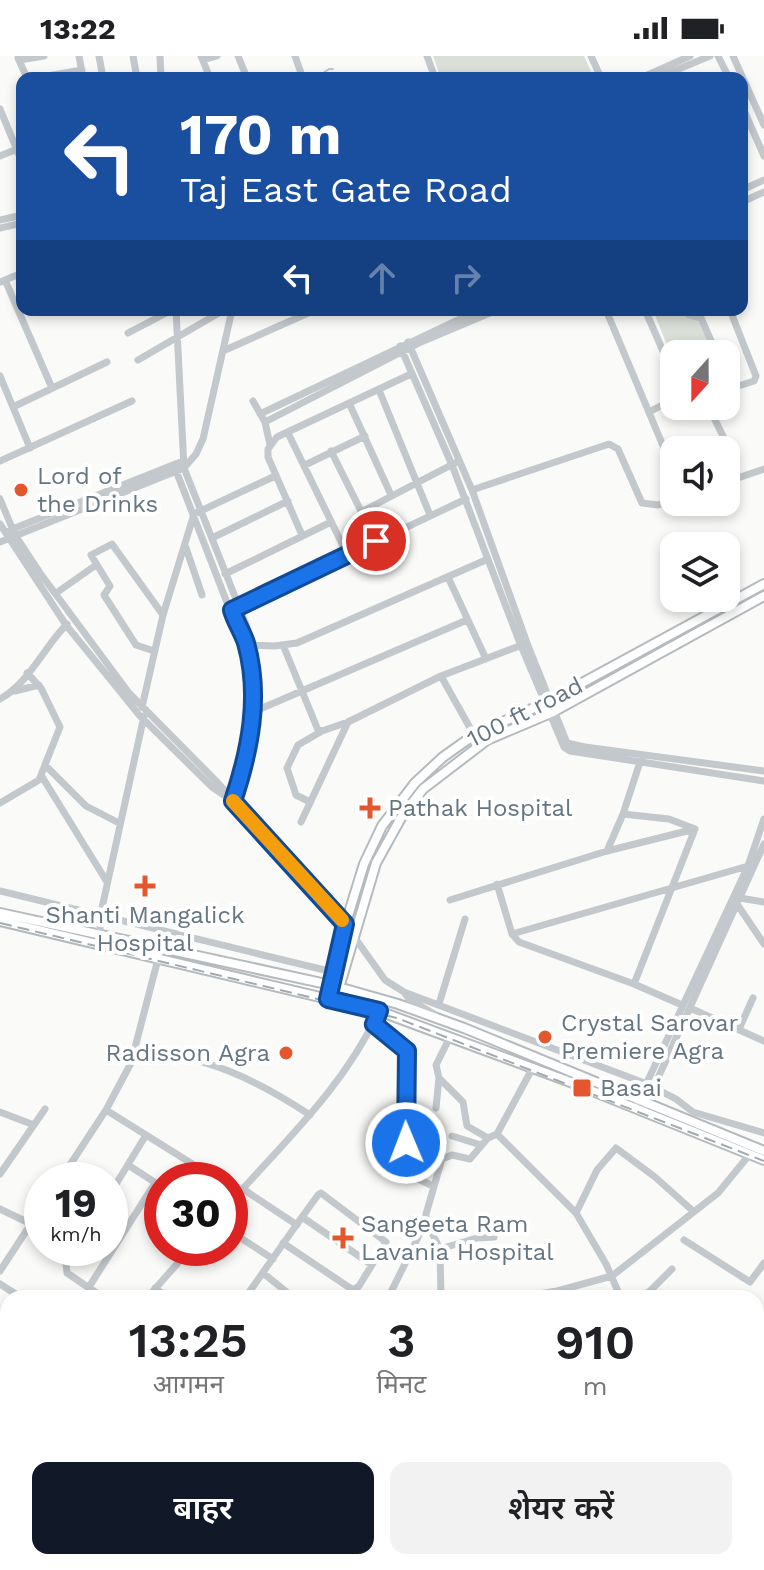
<!DOCTYPE html>
<html lang="hi">
<head>
<meta charset="utf-8">
<style>
  body { margin:0; font-family:"Work Sans","Noto Sans Devanagari",sans-serif; background:#f2f2f2; color:#202124; height:100vh; display:flex; flex-direction:column; font-size:30px; white-space:nowrap }
  * { box-sizing:border-box; margin:0 }
  p { font-size:26px; color:#757577 }
  .icon { flex:none; width:44px; height:44px; fill:none; stroke:currentColor; stroke-width:2; stroke-linecap:round; stroke-linejoin:round }
  .map { position:relative; flex:1; overflow:hidden }
  .drawer { position:absolute; left:0px; top:1234px; width:764px; height:280px; display:flex; flex-direction:column; background:#fff; border-radius:24px 24px 0 0; box-shadow:0 4px 12px #0003 }
  .drawer>* { flex:none }
  .hud { position:absolute; left:16px; top:16px; width:732px; height:244px; border-radius:16px; box-shadow:0 4px 12px #0003; background:#1a4fa0; color:#fff; overflow:hidden }
  .needle { width:52px; rotate:201deg }
  .buttons { position:absolute; left:660px; top:284px; display:grid; gap:16px }
  .buttons a { display:grid; place-items:center; width:80px; height:80px; border-radius:16px; background:#fff; box-shadow:0 4px 12px #0003; font-size:40px }
  .speed { position:absolute; left:24px; top:1106px; display:flex; gap:16px; font-size:40px; font-weight:700; text-align:center }
  .speed>* { display:grid; place-content:center; width:104px; height:104px; border-radius:50%; background:#fff; box-shadow:0 4px 12px #0003; line-height:1 }
  .speed small { font-size:20px; font-weight:400 }
  .speed .limit { border:12px solid #d22; background:#fff; color:#111 }
  .pin { position:absolute; display:grid; place-items:center; width:68px; height:68px; color:#fff; margin:-34px; border:4px solid #fff; border-radius:50%; box-shadow:0 2px 8px #0007 }
  .me { position:absolute; width:88px; margin:-44px; rotate:359deg; stroke-linejoin:round; filter:drop-shadow(0 0 6px #0008) }
  .turn { display:flex; align-items:center; gap:28px; height:168px; padding:0 32px; font-size:36px }
  .turn .icon { width:104px; height:104px; stroke-width:2.5 }
  .turn b { display:block; font-size:56px; line-height:68px }
  .lanes { display:flex; align-items:center; height:76px; padding:0 32px; background:#0003; justify-content:center; gap:40px; direction:ltr }
  .lanes .off { opacity:.35 }
  .eta { display:flex; justify-content:space-evenly; align-items:center; height:136px; text-align:center }
  .eta b { font-size:48px; font-weight:600; line-height:56px }
  .action { display:flex; gap:16px; margin-top:auto; padding:16px 32px }
  .action a { flex:1; height:92px; border-radius:16px; background:#111827; color:#fff; font-size:32px; font-weight:600; line-height:92px; text-align:center }
  .action a+a { background:#f2f2f2; color:#202124 }
  .status { display:flex; justify-content:space-between; align-items:center; height:56px; padding:0 40px; background:#fff; direction:ltr }
  .status svg { height:22px; fill:currentColor }
  .map>svg:first-child { display:block }
  .green { fill:#dadfd7 }
  .lines { fill:none; stroke-linecap:round; stroke-linejoin:round }
  .stream { stroke:#bbc7cb; stroke-width:2 }
  .major-casing { stroke:#b5babe; stroke-width:12 }
  .minor { stroke:#c3c8cc; stroke-width:7 }
  .major { stroke:#fff; stroke-width:8 }
  .rail { stroke:#a2aab0; stroke-width:2; stroke-dasharray:12 6; stroke-linecap:butt }
  .route-casing { stroke:#114b97; stroke-width:20 }
  .route { stroke:#1a73e8; stroke-width:14 }
  .slow { stroke:#f59e0b; stroke-width:14 }
  .poi-dot { fill:#e4572e; stroke:#fff; stroke-width:3 }
  .labels { text-anchor:middle; dominant-baseline:central; stroke-width:8; stroke-linejoin:round; paint-order:stroke }
  .poi-label { font-size:24px; fill:#657683; stroke:#fff; text-anchor:start }
  .street-label { font-size:24px; fill:#657683; stroke:#fff }
</style>
</head>
<body>
<div class="status"><b>13:22</b><svg viewBox="0 0 49 12"><path d="M0 12V9h3v3zM5 12V6h3v6zM10 12V3h3v9zM15 12V0h3v12zM26 1h20v11H26zM47 4h2v5h-2z"/></svg></div>
<div class="map">
<svg width="764" height="1514" viewBox="0 0 764 1514">
  <rect width="100%" height="100%" fill="#fafaf8"/>
  <path class="green" d="M433 0H584L594 22H441Z
    M653 254H682L686 261 699 265 710 289 705 298H674V307Z"/>
  <g class="lines">
    <path class="stream" d="M320 19 329 13H333"/>
    <defs>
      <path id="major" d="M0 857 331 929 398 948 464 972 764 1095
        M0 865 379 955 565 1024 764 1104
        M338 935 376 807 402 760 423 733 487 684 553 656 764 540
        M328 943 339 889 364 808 382 770 415 727 443 701 474 679 549 645 764 528"/>
    </defs>
    <use href="#major" class="major-casing"/>
    <path class="minor" d="M79 0 83 22
      M99 0 103 22
      M133 0 137 22
      M160 0 161 22
      M201 0 210 22
      M238 0 247 22
      M295 0 301 17
      M427 0 435 22
      M591 0 601 22
      M718 0 729 22
      M733 0 764 69
      M18 2 27 22
      M19 4 44 0
      M203 4 217 0
      M36 22 82 14
      M641 22 690 0
      M657 22 710 0
      M742 50 764 100
      M0 53 22 106
      M0 100 17 93
      M742 134 764 124
      M742 146 764 136
      M0 164 22 159
      M0 172 22 167
      M5 224 52 332
      M0 226 22 217
      M176 254 184 412 247 571C244 594 253 616 254 640 254 676 244 711 233 745
      M606 254 666 397
      M645 254 674 320
      M685 254 689 259 701 262 712 287 708 298
      M128 277 172 254
      M408 286 472 434 527 587 567 687 585 691 764 715
      M400 290 452 409 521 590 564 691 570 695 764 725
      M223 295 315 254
      M138 304 224 254
      M0 320 30 392
      M379 334 430 459
      M726 334 754 325 756 320 730 254
      M253 345 265 366 270 389
      M350 349 391 439
      M708 350 725 384
      M13 351 107 306
      M649 356 674 343
      M260 358 479 254
      M265 366 421 286 497 254
      M288 377 347 498
      M331 395 376 485
      M0 405 132 345
      M305 409 365 380
      M175 412 238 575 246 583
      M726 426 764 413
      M472 434 609 388 618 393 642 447 658 449 674 443
      M0 443 15 479 40 517 129 637 218 727 314 831 345 868 385 924 404 936 647 1028 676 1043 693 1056 764 1077
      M361 456 455 407
      M0 468 66 569 106 618 140 660 212 731 224 739
      M10 474 183 405
      M302 479 268 401V393L277 381 411 318
      M212 482 288 445
      M0 486 184 412 196 398 203 383 232 254
      M186 492 202 539
      M225 518 331 466
      M448 521 486 603
      M59 535 96 509
      M232 554 466 443
      M247 589 274 590 297 587 488 503
      M283 589 318 674 322 675 348 666 441 620 522 589
      M154 595 136 589 104 539 110 530 91 499 112 488 163 559
      M441 620 474 679
      M15 635 39 629
      M0 643C29 627 44 591 67 568
      M142 651 163 559 194 458 275 420
      M253 656 467 564
      M45 709 86 750 119 767
      M41 719 107 826
      M310 746 296 739 287 712 298 689 322 675
      M0 747 39 724 60 671 41 632 27 617
      M623 758 669 763 695 773
      M301 766 348 666
      M607 795 623 758 641 703
      M497 828 512 878 519 886 634 928 682 949
      M0 835 333 916
      M740 842 764 846
      M450 844 607 795 695 773
      M737 848 764 888
      M512 878 748 810
      M100 879V861L144 660
      M634 928 695 773
      M404 936 409 943 434 958
      M439 948 465 863
      M690 952 764 985
      M374 968 407 995 405 1073 418 1123 433 1130
      M739 973 753 942
      M136 994C204 999 254 1022 310 1059
      M439 1022 463 1046 467 1070 488 1082
      M436 1052 439 1022 436 1009 450 981
      M635 1052 748 810 764 763
      M106 1054 218 1124
      M643 1055 764 788
      M0 1056 34 1069
      M497 1078 576 1157 606 1208 621 1242
      M452 1080 481 1089
      M128 1109 162 1131
      M0 1118 45 1053
      M60 1124 106 1054 131 1007 158 903
      M243 1133 297 1169
      M110 1138 146 1079
      M230 1147C283 1087 345 1030 379 955
      M0 1153 31 1168
      M576 1157 597 1114 616 1092 655 1121 693 1155
      M302 1161 372 1209
      M230 1175 273 1203
      M684 1184 750 1226 764 1207
      M76 1192 66 1208 67 1217 104 1242
      M440 1193 477 1182 494 1181
      M0 1215 42 1151
      M263 1217 294 1242
      M0 1228 22 1242
      M89 1231 155 1127
      M155 1232 169 1242
      M147 1242 191 1192
      M245 1242C269 1208 293 1173 318 1139L321 1137 386 1186 359 1230 353 1234 283 1187
      M379 1242 391 1236
      M392 1242 391 1236 426 1165
      M441 1242 440 1193 426 1165V1158L442 1103 452 1099 470 1103 488 1082 497 1078 532 1013
      M515 1242 557 1235 612 1220 718 1137 750 1098
      M638 1242 650 1235 672 1213
      M756 1319 764 1312
      M0 1351 8 1355
      M756 1359 764 1343
      M0 1440 8 1444
      M66 1506 74 1514
      M189 1506 198 1514
      M250 1506 261 1514
      M332 1506 342 1514
      M419 1506 422 1514
      M514 1506 531 1514
      M722 1506 727 1514
      M45 1514 56 1506
      M109 1514 118 1506
      M140 1514 149 1506
      M170 1514 179 1506
      M274 1514 278 1506
      M347 1514 352 1506
      M435 1514 442 1506
      M542 1514V1506"/>
    <use href="#major" class="major"/>
    <path class="rail" d="M0 867 397 962 764 1105"/>
  </g>
  <g class="lines">
    <defs>
      <path id="route" d="M376 485 232 554C235 565 243 577 246 587 261 640 250 694 233 745L345 868 328 943 379 955 374 968 407 995 406 1087"/>
    </defs>
    <use href="#route" class="route-casing"/>
    <use href="#route" class="route"/>
    <path class="slow" d="M233 745 342 864"/>
  </g>
  <g class="poi-dot">
    <circle cx="21" cy="434" r="8"/>
    <path d="M366 740h8v8h8v8h-8v8h-8v-8h-8v-8h8z"/>
    <path d="M141 818h8v8h8v8h-8v8h-8v-8h-8v-8h8z"/>
    <circle cx="545" cy="981" r="8"/>
    <circle cx="286" cy="997" r="8"/>
    <rect x="572" y="1022" width="20" height="20" rx="4"/>
    <path d="M339 1170h8v8h8v8h-8v8h-8v-8h-8v-8h8z"/>
  </g>
  <g class="labels">
    <g class="poi-label">
      <text x="37" y="420">Lord of<tspan x="37" dy="28">the Drinks</tspan></text>
      <text x="388" y="752">Pathak Hospital</text>
      <text x="145" y="859" text-anchor="middle">Shanti Mangalick<tspan x="145" dy="28">Hospital</tspan></text>
      <text x="561" y="967">Crystal Sarovar<tspan x="561" dy="28">Premiere Agra</tspan></text>
      <text x="270" y="997" text-anchor="end">Radisson Agra</text>
      <text x="600" y="1032">Basai</text>
      <text x="361" y="1168">Sangeeta Ram<tspan x="361" dy="28">Lavania Hospital</tspan></text>
    </g>
    <g class="street-label">
      <text transform="translate(525 656) rotate(-27)">100 ft road</text>
    </g>
  </g>
</svg>
<div class="buttons">
<a><svg class="needle" viewBox="-14 -14 28 28"><path d="M0-13l5 13h-10z" fill="#e53935"/><path d="M0 13l5-13h-10z" fill="#757577"/></svg></a>
<a><svg class="icon" aria-label="sound" viewBox="0 0 24 24"><path d="M4 9h4l5-4v14l-5-4H4zM17 9q2 3 0 6"/></svg></a>
<a><svg class="icon" aria-label="layers" viewBox="0 0 24 24"><path d="M12 4l9 5-9 5-9-5zM3 14l9 5 9-5"/></svg></a>
</div>
<div class="speed"><div>19<small>km/h</small></div><div class="limit">30</div></div>
<div class="pin" style="left:376px;top:485px;background:#d93025"><svg class="icon" aria-label="arrive" viewBox="0 0 24 24"><path d="M6 21V4h12l-3 4 3 4H6"/></svg></div>
<svg class="me" style="left:406px;top:1087px" viewBox="-20 -20 40 40"><circle r="17" fill="#1a73e8" stroke="#fff" stroke-width="3"/><path d="M0-11L8 9 0 5-8 9z" fill="#fff"/></svg>
<div class="hud">
<div class="turn"><svg class="icon" aria-label="left" viewBox="0 0 24 24"><path d="M17 20v-9H6M10 6l-5 5 5 5"/></svg><div><b>170 m</b>Taj East Gate Road</div></div>
<div class="lanes"><svg class="icon" aria-label="left" viewBox="0 0 24 24"><path d="M17 20v-9H6M10 6l-5 5 5 5"/></svg><svg class="icon off" aria-label="ahead" viewBox="0 0 24 24"><path d="M12 20V5M6 11l6-6 6 6"/></svg><svg class="icon off" aria-label="right" viewBox="0 0 24 24"><path d="M7 20v-9h11M14 6l5 5-5 5"/></svg></div>
</div>
<section class="drawer">
<div class="eta">
<div><b>13:25</b><p>आगमन</p></div>
<div><b>3</b><p>मिनट</p></div>
<div><b>910</b><p>m</p></div>
</div>
<div class="action"><a>बाहर</a><a>शेयर करें</a></div>
</section>
</div>
</body>
</html>
